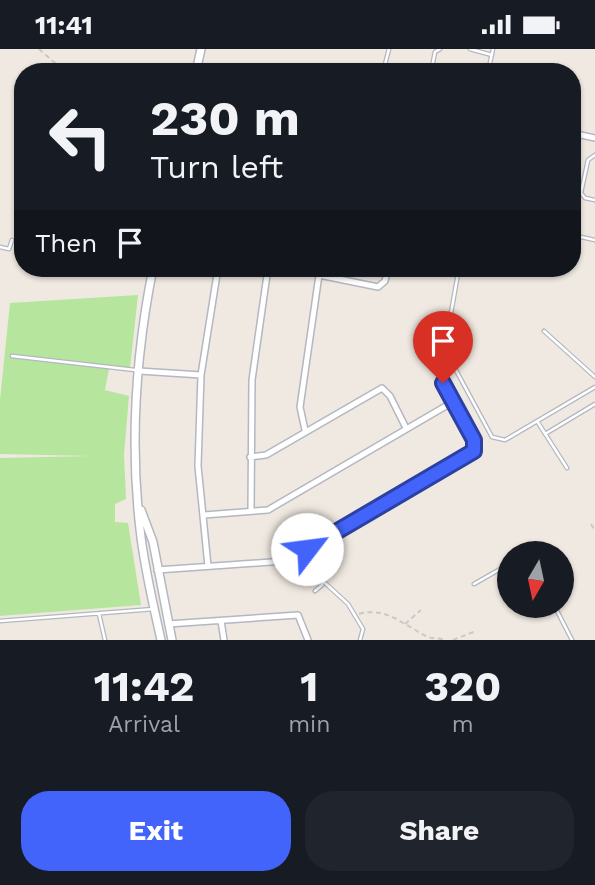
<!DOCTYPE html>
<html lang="en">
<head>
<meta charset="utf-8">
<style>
  body { margin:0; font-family:"Work Sans",sans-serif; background:#20242c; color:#f1f3f6; height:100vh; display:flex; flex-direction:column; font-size:26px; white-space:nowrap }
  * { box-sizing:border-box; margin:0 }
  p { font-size:23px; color:#9ea1a6 }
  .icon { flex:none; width:38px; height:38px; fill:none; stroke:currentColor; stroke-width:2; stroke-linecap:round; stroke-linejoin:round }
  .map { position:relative; height:591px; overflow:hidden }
  .side { display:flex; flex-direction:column; background:#171b24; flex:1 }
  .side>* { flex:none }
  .top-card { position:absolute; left:14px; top:14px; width:567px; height:214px; border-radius:28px; box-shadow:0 2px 5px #0004; background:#171b24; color:#f1f3f6; overflow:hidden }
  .needle { width:46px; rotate:189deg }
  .fabs { position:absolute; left:497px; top:492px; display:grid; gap:14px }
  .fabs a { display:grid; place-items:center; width:77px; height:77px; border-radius:50%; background:#171b24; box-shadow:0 2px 5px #0004; font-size:35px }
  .pin { position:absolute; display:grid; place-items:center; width:60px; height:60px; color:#fff; margin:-72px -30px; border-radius:50% 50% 50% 0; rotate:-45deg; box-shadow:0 0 7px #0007 }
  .pin .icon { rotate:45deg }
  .me { position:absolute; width:77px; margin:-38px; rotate:60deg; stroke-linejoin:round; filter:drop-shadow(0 0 5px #0008) }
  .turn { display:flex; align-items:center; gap:24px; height:147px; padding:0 21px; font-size:32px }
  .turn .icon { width:91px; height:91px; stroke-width:2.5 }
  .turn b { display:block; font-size:49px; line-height:60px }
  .then { display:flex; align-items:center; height:66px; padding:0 21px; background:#0003; gap:14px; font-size:26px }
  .eta { display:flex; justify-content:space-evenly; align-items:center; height:119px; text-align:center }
  .eta b { font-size:42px; font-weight:700; line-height:49px }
  .cta { display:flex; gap:14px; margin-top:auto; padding:14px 21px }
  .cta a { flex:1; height:80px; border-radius:28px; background:#4264fb; color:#fff; font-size:28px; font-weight:700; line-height:80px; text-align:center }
  .cta a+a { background:#20242c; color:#f1f3f6 }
  .status { display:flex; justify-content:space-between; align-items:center; height:49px; padding:0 35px; background:#171b24; direction:ltr }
  .status svg { height:19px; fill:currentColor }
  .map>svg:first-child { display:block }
  .green { fill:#b6e59e }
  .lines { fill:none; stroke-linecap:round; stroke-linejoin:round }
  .service-casing { stroke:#b4b7c1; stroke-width:5 }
  .minor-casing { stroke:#b4b7c1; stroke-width:8 }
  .tertiary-casing { stroke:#b4b7c1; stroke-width:10 }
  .path { stroke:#c9c9c9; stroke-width:2; stroke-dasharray:5 3.5; stroke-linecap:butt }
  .service { stroke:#fff; stroke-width:2.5 }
  .minor { stroke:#fff; stroke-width:5 }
  .tertiary { stroke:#fff; stroke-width:7 }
  .route-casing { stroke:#2b41a3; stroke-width:18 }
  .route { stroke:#4264fb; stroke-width:12 }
</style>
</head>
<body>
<div class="status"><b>11:41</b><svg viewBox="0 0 49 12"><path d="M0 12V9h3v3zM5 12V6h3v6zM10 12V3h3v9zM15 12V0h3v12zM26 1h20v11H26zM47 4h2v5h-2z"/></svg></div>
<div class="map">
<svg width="595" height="591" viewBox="0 0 595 591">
  <rect width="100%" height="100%" fill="#efe9e1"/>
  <path class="green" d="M138 246 130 319 109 320 105 341 129 347 124 406 126 450 115 455V473L128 474 141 556 0 567V409L92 407 0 405V351L10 254Z"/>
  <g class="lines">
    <defs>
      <path id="service" d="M470 0 492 6
        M383 23 389 0
        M431 23 435 3 440 0
        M488 23 493 0
        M595 106 588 111 581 144 585 149 595 151
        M572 186 595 191
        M0 198 9 200 12 191
        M459 219 451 264V312L492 388 505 391 595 338
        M544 282 595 328
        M12 307 135 321
        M537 372 567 419
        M545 385 595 355
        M314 512 322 516 325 524 322 536 315 542
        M324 533 348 555 363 580 360 591
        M474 535 509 515
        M554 556 572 591
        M99 565 105 591
        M0 572 154 560"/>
      <path id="minor" d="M572 84 595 89
        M139 322 201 326
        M305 381 300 358 319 226 378 238 385 232 388 219
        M250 408 266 406 382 339 390 347 406 379
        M251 461 252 331 268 219
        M204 466 268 461 451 354
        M208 517 198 417 201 326 218 219
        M157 521 285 512 474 402V391L443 334
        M221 572 224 591
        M168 575 298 566 308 591"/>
      <path id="tertiary" d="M196 23 201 0
        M153 219C136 304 130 394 140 480 144 518 153 554 161 591
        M141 461 153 493 172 591"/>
    </defs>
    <use href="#service" class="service-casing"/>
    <use href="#minor" class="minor-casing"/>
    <use href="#tertiary" class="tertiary-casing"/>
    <path class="path" d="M39 0 56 15 100 16 125 23
      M591 475 595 482
      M359 565C386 557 405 577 428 588 434 590 439 589 445 591
      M405 575 421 561
      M453 591 476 582"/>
    <use href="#service" class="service"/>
    <use href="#minor" class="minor"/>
    <use href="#tertiary" class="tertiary"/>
  </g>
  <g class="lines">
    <defs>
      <path id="route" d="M307 500 474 402V391L443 334"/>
    </defs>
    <use href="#route" class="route-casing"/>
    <use href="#route" class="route"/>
  </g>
</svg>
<div class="fabs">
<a><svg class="needle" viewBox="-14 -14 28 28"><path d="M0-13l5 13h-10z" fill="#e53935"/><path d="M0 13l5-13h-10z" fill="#9ea1a6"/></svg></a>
</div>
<div class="pin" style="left:443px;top:334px;background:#d93025"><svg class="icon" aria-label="arrive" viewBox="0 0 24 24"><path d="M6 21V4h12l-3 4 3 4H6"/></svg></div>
<svg class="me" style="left:307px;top:500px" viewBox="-20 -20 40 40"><circle r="19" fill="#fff"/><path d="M0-13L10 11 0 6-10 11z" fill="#4264fb"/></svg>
<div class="top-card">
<div class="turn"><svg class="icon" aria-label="left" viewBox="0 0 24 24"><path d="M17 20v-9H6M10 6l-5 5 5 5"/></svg><div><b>230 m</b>Turn left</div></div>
<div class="then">Then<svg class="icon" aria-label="arrive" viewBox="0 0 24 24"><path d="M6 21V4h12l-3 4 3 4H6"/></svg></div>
</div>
</div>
<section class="side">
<div class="eta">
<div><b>11:42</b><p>Arrival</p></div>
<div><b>1</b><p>min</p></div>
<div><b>320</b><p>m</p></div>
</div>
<div class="cta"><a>Exit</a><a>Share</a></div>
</section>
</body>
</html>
